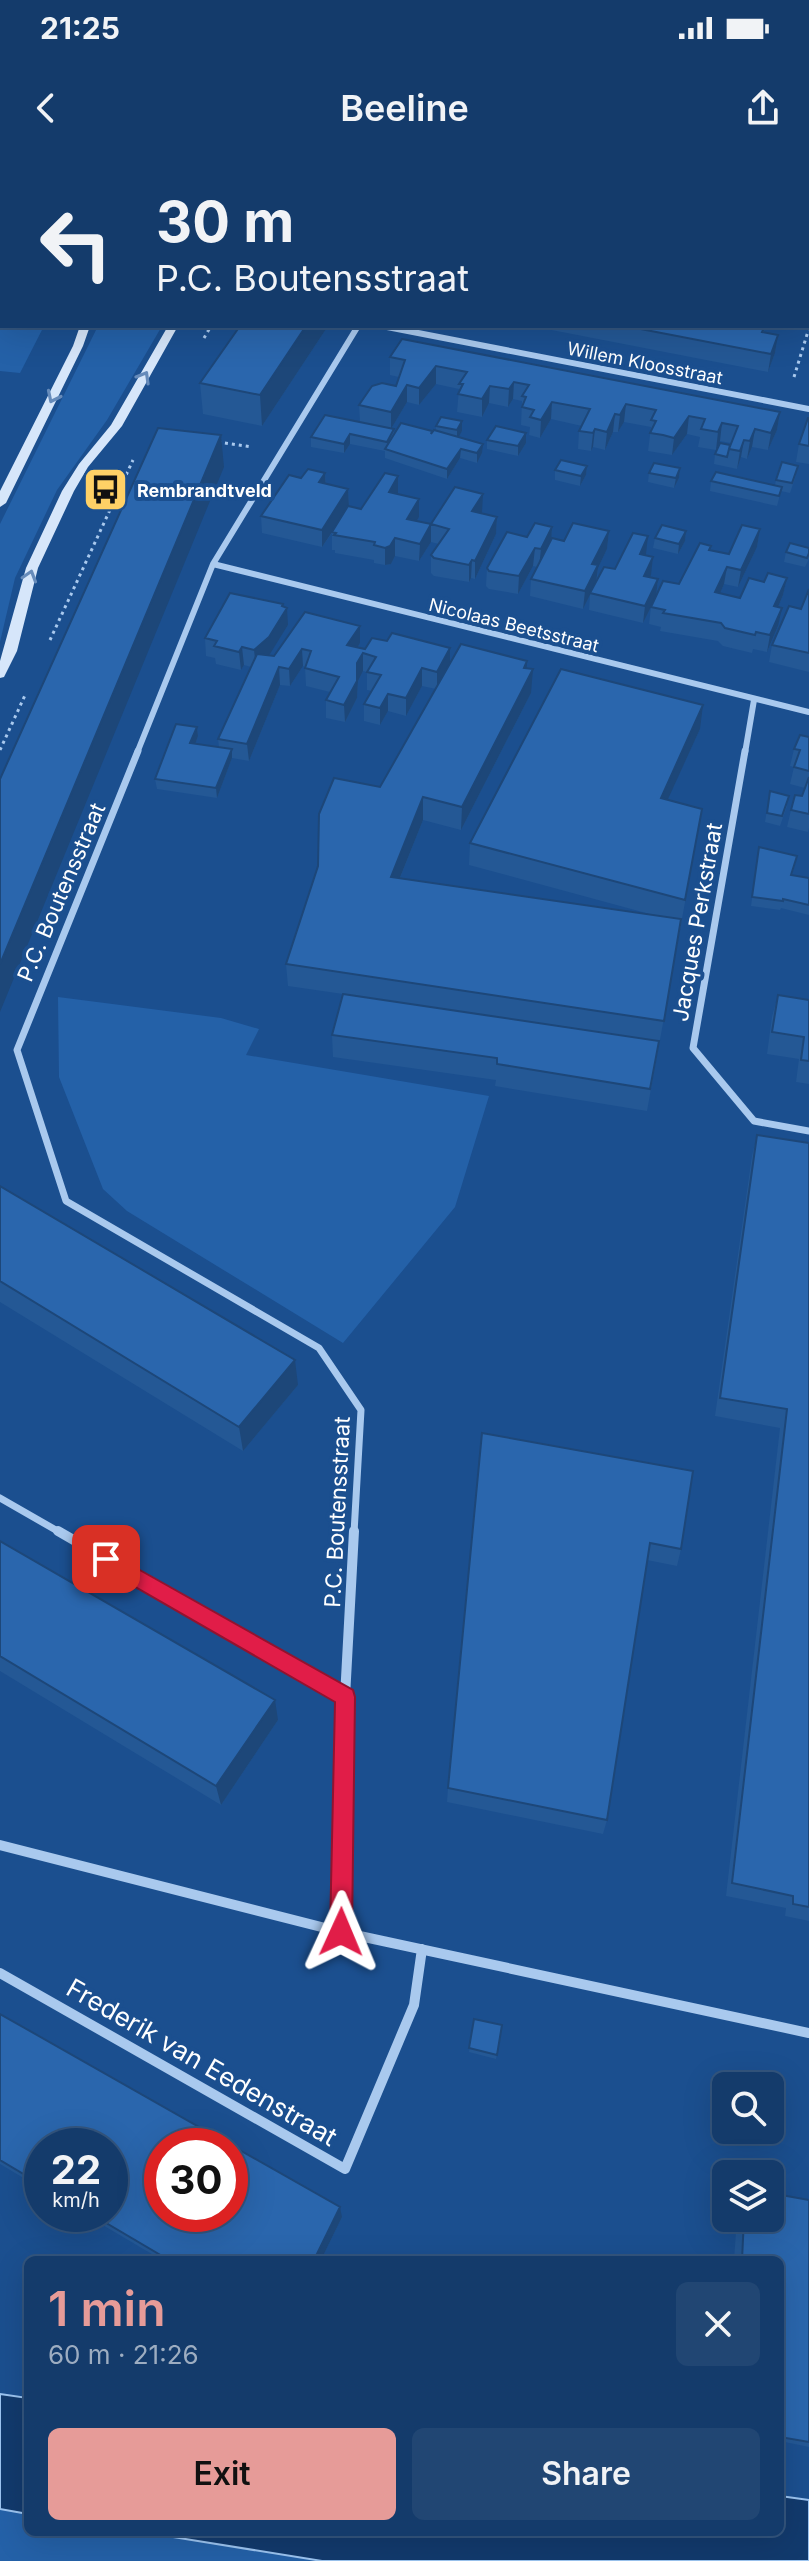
<!DOCTYPE html>
<html lang="en">
<head>
<meta charset="utf-8">
<style>
  body { margin:0; font-family:Inter,sans-serif; background:#214673; color:#f1f3f6; height:100vh; display:flex; flex-direction:column; font-size:30px; white-space:nowrap }
  * { box-sizing:border-box; margin:0 }
  p { font-size:26px; color:#9dadc1 }
  .icon { flex:none; width:44px; height:44px; fill:none; stroke:currentColor; stroke-width:2; stroke-linecap:round; stroke-linejoin:round }
  .map { position:relative; flex:1; overflow:hidden }
  .side { position:absolute; left:24px; top:2096px; width:760px; height:280px; display:flex; flex-direction:column; background:#143b6b; border-radius:12px; box-shadow:0 8px 32px #0002,0 0 0 2px #33557e }
  .side>* { flex:none }
  .hud { position:absolute; left:0px; top:0px; width:810px; height:168px; box-shadow:0 8px 32px #0002,0 0 0 2px #33557e; background:#143b6b; color:#f1f3f6; overflow:hidden }
  .tools { position:absolute; left:712px; top:1912px; display:grid; gap:16px }
  .tools a { display:grid; place-items:center; width:72px; height:72px; border-radius:12px; background:#143b6b; box-shadow:0 8px 32px #0002,0 0 0 2px #33557e; font-size:40px }
  .speed { position:absolute; left:24px; top:1968px; display:flex; gap:16px; font-size:40px; font-weight:700; text-align:center }
  .speed>* { display:grid; place-content:center; width:104px; height:104px; border-radius:50%; background:#143b6b; box-shadow:0 8px 32px #0002,0 0 0 2px #33557e; line-height:1 }
  .speed small { font-size:20px; font-weight:400 }
  .speed .limit { border:12px solid #d22; background:#fff; color:#111 }
  .pin { position:absolute; display:grid; place-items:center; width:68px; height:68px; color:#fff; margin:-34px; border-radius:16px; box-shadow:0 4px 12px #0006 }
  .me { position:absolute; width:88px; margin:-44px; rotate:1deg; stroke-linejoin:round; filter:drop-shadow(0 0 6px #0008) }
  .turn { display:flex; align-items:center; gap:28px; height:168px; padding:0 24px; font-size:36px }
  .turn .icon { width:104px; height:104px; stroke-width:2.5 }
  .turn b { display:block; font-size:56px; line-height:68px }
  .round { display:grid; place-items:center; flex:none; width:84px; height:84px; border-radius:12px; background:#214673 }
  .summary { display:flex; align-items:center; justify-content:space-between; height:136px; padding:0 24px }
  h1 { font-size:48px; font-weight:600; line-height:60px; color:#e69b98 }
  .cta { display:flex; gap:16px; margin-top:auto; padding:16px 24px }
  .cta a { flex:1; height:92px; border-radius:12px; background:#e69b98; color:#111; font-size:32px; font-weight:600; line-height:92px; text-align:center }
  .cta a+a { background:#214673; color:#f1f3f6 }
  .status { display:flex; justify-content:space-between; align-items:center; height:56px; padding:0 40px; background:#143b6b; direction:ltr }
  .status svg { height:22px; fill:currentColor }
  header { display:flex; justify-content:space-between; align-items:center; height:104px; padding:0 24px; background:#143b6b; font-size:36px; font-weight:600 }
  .map>svg:first-child { display:block }
  .green { fill:#2461a8 }
  .water { fill:#123a6d; stroke:#9cc4f0; stroke-width:2 }
  .lines { fill:none; stroke-linecap:round; stroke-linejoin:round }
  .path { stroke:#a9c9ee; stroke-width:3; stroke-dasharray:3 4; stroke-linecap:butt }
  .street-far2 { stroke:#a9c9ee; stroke-width:6 }
  .street-far1 { stroke:#a9c9ee; stroke-width:7 }
  .street { stroke:#a9c9ee; stroke-width:10 }
  .secondary { fill:#d6e6fa; fill-rule:evenodd }
  .wall { fill:#245895 }
  .shaded-wall { fill:#1d4779 }
  .building { fill:#2a66ad; stroke:#1d4779; stroke-width:2; fill-rule:evenodd }
  .oneway { stroke:#668bba }
  .route { fill:#e11d48; stroke:#92132f; stroke-width:2 }
  .labels { text-anchor:middle; dominant-baseline:central; stroke-width:8; stroke-linejoin:round; paint-order:stroke }
  .far-street-label { font-size:18px; fill:#fff; stroke:#1b4f8f }
  .far-poi-label { font-size:18px; font-weight:bold; fill:#fff; stroke:#1b4f8f; text-anchor:start }
  .street-label { font-size:22px; fill:#fff; stroke:#1b4f8f }
  .near-street-label { font-size:26px; fill:#fff; stroke:#1b4f8f }
</style>
</head>
<body>
<div class="status"><b>21:25</b><svg viewBox="0 0 49 12"><path d="M0 12V9h3v3zM5 12V6h3v6zM10 12V3h3v9zM15 12V0h3v12zM26 1h20v11H26zM47 4h2v5h-2z"/></svg></div>
<header><svg class="icon" aria-label="back" viewBox="0 0 24 24"><path d="M15 5l-7 7 7 7"/></svg>Beeline<svg class="icon" aria-label="share" viewBox="0 0 24 24"><path d="M12 15V3M7 8l5-5 5 5M5 13v7h14v-7"/></svg></header>
<div class="map">
<svg width="809" height="2401" viewBox="0 0 809 2401">
  <rect width="100%" height="100%" fill="#1b4f8f"/>
  <path class="green" d="M0 0H132L2 2V166H44L20 213 0 211Z
    M98 166H162L107 260 57 330 15 418 0 482V364Z
    M58 837 221 858 259 869 246 895 489 936 455 1047 343 1183 127 1051 103 1029 59 917Z
    M0 2349 28 2354V2372H142L322 2401H0Z"/>
  <path class="water" d="M0 2234 28 2238V2354L0 2349Z
    M780 2336 809 2340V2401H322L142 2372H780Z"/>
  <g class="lines">
    <path class="path" d="M204 178 211 166
      M794 217 809 168
      M218 282 252 287
      M50 480 133 300
      M0 590 26 533"/>
    <path class="street-far2" d="M398 0 428 2
      M441 0 449 2
      M382 166 809 249
      M213 404 809 552
      M137 593 213 404 358 166
      M745 593 754 540"/>
    <path class="street-far1" d="M138 591 17 890 66 1041 319 1188 361 1250 354 1373
      M745 591 693 888 754 961 809 971
      M0 1338 61 1373"/>
    <path class="street" d="M58 1371 345 1537
      M0 1685 341 1772 809 1873
      M341 1772 345 1537 354 1371
      M0 1813 345 2009 414 1845 422 1789"/>
    <path class="secondary" d="M175 0H185L174 2Z
      M280 0H290L279 2Z
      M80 166H90L83 186 6 343 0 347V331L73 186Z
      M168 166H178L122 266 88 307 74 331 38 408 17 491 4 517 0 518V501L26 408 62 331 79 304 111 265Z"/>
  </g>
  <path class="wall" d="M698 0H758V2H698Z
    M240 166H328L262 266 203 254 200 223Z
    M531 166H765L764 172 778 175 775 193 768 212Z
    M390 197 780 252 777 270 768 290 752 287 747 299 741 297 737 309 714 304 715 294 730 285 731 283 720 281 716 290 698 287 700 277 687 274 672 295 648 291 651 267 624 262 618 272H613L605 290 593 287 591 291 578 289 579 271 582 266 551 259 540 278 529 275 530 267 521 265 522 241 513 239 508 247 489 243 482 257 457 252 459 229 436 224 419 245 407 242 391 269H394V273H432L436 271V266L462 271 458 277 482 293 477 303 460 298 447 319 385 298V291L350 284 344 293 311 287V277L360 262 359 245 396 226 399 217 390 215Z
    M809 258V304L796 302 799 284Z
    M487 280 526 283 518 296 487 289Z
    M587 306 586 315 580 326 555 320V310Z
    M680 308 679 318 674 328 648 322 649 313Z
    M325 313 326 324 348 329 349 346 361 349 398 316V334L419 339V357L416 361 431 382 419 401 395 396 391 404 385 405 374 403V400L335 393V390H332V373L322 387 262 373 261 356 301 318Z
    M796 315 790 333 781 331 777 346 710 331 711 321 775 325 776 320Z
    M482 352 481 353 497 357 496 374 475 419 471 418 469 422 434 416 431 413V395L439 384 431 382V364Z
    M552 367 551 380 564 381 609 371 607 389 598 408 597 421 615 409 645 395 653 397 650 418 658 419 656 437 679 424 711 390 729 394 760 369 757 387 738 427 724 424 720 433 740 438 764 422 787 418 783 435 778 447V466L767 492 753 489 752 493 723 486 718 481 660 471 661 467 649 464 651 447 643 463 589 450 590 435 583 449 530 436 531 419 537 407 533 406 518 434 489 429 486 426 487 408 527 377Z
    M686 371 685 381 678 394 653 388 655 378Z
    M809 388V399L805 407 784 402 786 392Z
    M809 429V512L769 502 772 485 801 449Z
    M283 444 288 465 268 496H274L360 466V483L357 487 450 504 527 508 531 533 461 670 423 660 400 718 657 756 469 705 470 683 700 569 667 640 702 649 647 951 495 926 496 920 333 897 332 875 343 834 288 826 286 804 380 627 436 529 422 526 406 556 388 551 380 565 364 561V544L372 531 367 530V512L363 511 358 521 357 538 345 562 326 558V540L330 532 306 526 305 507 303 506 290 526 280 525 249 601 232 598 217 638 157 629 155 619 197 567 198 576 195 584 219 587 218 579 251 507 244 505 241 510 216 504 215 498 206 496 205 478Z
    M809 577V668L808 672 787 667 791 650 802 636 805 628 790 624 794 607 790 606 794 589Z
    M770 631 787 646 780 666 765 662Z
    M759 687 795 705 792 715 809 718V755L781 748 780 750 751 746Z
    M778 835 809 840V924L796 922 799 899 767 894 772 857Z
    M757 975 809 983V1761L785 1756 786 1748 726 1736 780 1268 715 1256 752 996Z
    M0 1026 298 1225 243 1291 0 1142Z
    M693 1311 681 1389 677 1406 647 1400 607 1660 603 1674 447 1642 448 1628Z
    M0 1381 278 1560 221 1645 0 1511Z
    M0 1854 342 2057 321 2100H162L84 2054H110L42 1986V2029L0 2004Z
    M474 1859 502 1865 496 1899 469 1892Z
    M809 2040V2287L780 2281V2100H734L737 2058H770Z"/>
  <path class="shaded-wall" d="M306 166H328L262 266 260 235Z
    M778 175 775 193 768 212 771 194Z
    M436 206V224L419 245V228Z
    M514 222 513 239 508 247 509 229Z
    M407 225V242L391 269V252Z
    M490 226 489 243 482 257V239Z
    M552 242 551 259 540 278 541 260Z
    M626 244 624 262 618 272 620 255Z
    M780 252 777 270 768 290 771 273Z
    M615 254 613 272 605 290 607 272Z
    M689 256 687 274 672 295 674 278Z
    M462 261V271L457 280V270Z
    M722 263 720 281 716 290 718 272Z
    M595 269 593 287 591 291 593 273Z
    M755 269 752 287 747 299 750 281Z
    M526 273V283L518 296V286Z
    M350 274V284L344 293V284Z
    M221 275 224 307 0 852V804Z
    M744 280 741 297 737 309 740 291Z
    M483 284 482 293 477 303V293Z
    M461 289 460 298 447 319V309Z
    M587 306 586 315 580 326 581 316Z
    M680 308 679 318 674 328 676 318Z
    M325 313 326 330 319 322Z
    M398 316V334L389 332Z
    M348 329 349 347 322 387V370Z
    M483 334 482 352 471 369 472 351Z
    M419 339V357L407 377V359Z
    M497 357 496 374 475 419V401Z
    M431 364V382L419 401 420 384Z
    M552 367 551 385 539 407 541 389Z
    M760 369 757 387 738 427 741 410Z
    M609 371 607 389 598 408 596 423 583 449 585 431 592 404Z
    M686 371 685 381 678 394 679 384Z
    M648 376 646 394 638 412 640 394Z
    M395 378V396L391 404 385 405V388Z
    M535 388 533 406 518 434 519 416Z
    M653 397 651 415 642 434 644 416Z
    M472 400 471 418 469 422V405Z
    M727 407 724 424 713 450 715 432Z
    M787 418 783 435 771 464 774 446Z
    M658 419 656 437 643 463 645 446Z
    M283 444 284 453 287 448 288 465 270 494 256 508 254 490Z
    M782 448 778 466 767 492 770 475Z
    M360 466V483L348 503 347 485Z
    M242 487 244 505 241 510 239 492Z
    M450 488V506L437 530V512Z
    M302 489 303 506 290 526 289 509Z
    M363 493V511L358 521 357 538 345 562 344 545 357 503Z
    M527 501 526 522 533 509 531 533 461 670 462 647Z
    M279 507 280 525 249 601 247 584Z
    M422 508V526L406 556V538Z
    M388 534V551L380 565V548Z
    M703 545 700 569 658 661 661 638Z
    M197 567 198 576 192 593 190 583Z
    M232 589V598L217 638 216 628Z
    M423 637V660L391 740V717Z
    M295 1200 298 1225 243 1291 239 1267Z
    M275 1540 278 1560 221 1645 216 1626Z
    M340 2047 342 2057 321 2100H314Z"/>
  <path class="building" d="M357 0H397L408 2H356Z
    M240 166H306L260 235 200 223Z
    M625 166H765L762 172 778 175 771 194Z
    M402 179 780 252 771 273 755 269 750 281 744 280 740 291 729 289 738 266 722 263 718 272 701 269 705 259 689 256 674 278 663 275 650 273 656 261 651 260 656 250 626 244 620 255 615 254 607 272 595 269 593 273 579 271 590 249 552 242 541 260 530 257 534 250 522 247 526 237 522 236 529 225 514 222 509 229 490 226 482 239 458 234 463 224H459L467 212 436 206 419 228 407 225 391 252 359 245 372 226 382 223 396 226 405 200 390 197Z
    M325 255 394 269 387 282 350 274 344 284 311 277Z
    M441 257 462 261 457 270 436 266Z
    M808 258H809V286L799 284Z
    M401 263 432 271 431 274 434 270 483 284 477 293 461 289 447 309 385 289Z
    M496 266 526 273 518 286 487 280Z
    M158 268 221 275 0 804V619Z
    M720 283 730 285 727 297 715 294Z
    M561 300 587 306 581 316 555 310Z
    M782 302 798 306 792 323 776 320Z
    M654 303 680 308 676 318 649 313Z
    M308 309 325 313 319 322 348 329 322 370 261 356 289 315 301 318Z
    M716 312 782 327 779 336 711 321Z
    M385 313 398 316 389 332 419 339 407 359 431 364 420 384 395 378 390 386 385 388 374 385 375 382 334 375 336 373 332 372 348 346 361 349Z
    M455 327 483 334 472 351 497 357 475 401 472 400 469 405 434 398 431 395 449 369 431 364Z
    M535 363 552 367 541 389 535 388 519 416 489 411 487 408 507 372 527 377Z
    M573 363 609 371 592 404 598 405 585 431 531 419 552 378 564 381Z
    M662 365 686 371 679 384 655 378Z
    M742 365 760 369 741 410 727 407 715 432 740 438 749 418 764 422 768 413 787 418 774 446 782 448 770 475 756 472 755 475 725 468 721 463 663 453 665 450 651 447 663 421 679 424 700 383 711 386 709 390 729 394Z
    M633 373 648 376 640 394 653 397 644 416 658 419 645 446 590 433 604 407 615 409Z
    M790 383 809 388V393L807 398 786 392Z
    M809 429V493L772 485 789 446 801 449Z
    M230 433 283 444 282 446 287 448 269 477 254 490 242 487 239 492 214 486 217 481 205 478Z
    M305 452 360 466 347 485 365 489 372 478 387 481 392 473 450 488 437 512 422 508 406 538 388 534 380 548 364 544 381 515 367 512 376 497 363 493 357 503V521L344 545 326 540 339 517 305 508 311 491 302 489 289 509 279 507 247 584 218 579 257 494 274 496Z
    M461 484 527 501 524 508 533 509 462 647 423 637 391 717 681 759 664 861 286 804 318 706 319 654 334 618 380 627Z
    M561 509 703 545 661 638 702 649 685 740 470 683Z
    M176 564 197 567 190 583 232 589 216 628 155 619Z
    M800 575 809 577V611L794 607 800 590 794 589Z
    M809 617V654L791 650 795 635 802 636Z
    M770 631 789 636 782 656 767 653Z
    M759 687 797 696 791 715 809 718V745L783 739V741L752 737Z
    M343 834 659 881 650 929 497 904V898L332 875Z
    M778 835 809 840V901L801 900 804 877 772 872Z
    M757 975 809 983V1747L793 1744V1736L732 1723 787 1249 720 1238Z
    M0 1026 295 1200 239 1267 0 1121Z
    M482 1273 693 1311 681 1389 650 1383 607 1660 448 1628Z
    M0 1381 275 1540 216 1626 0 1496Z
    M0 1854 340 2047 314 2100H169L91 2054H110V1986H42V2025L0 2000ZM162 1986H230V2054H162Z
    M474 1859 502 1865 497 1895 469 1888Z
    M770 2033 809 2040V2282L780 2277V2100H742L744 2058H770Z"/>
  <defs><path id="oneway-chevron" d="M-2-3.5L2.5 0L-2 3.5" fill="none" stroke-width="1.6" stroke-linecap="round" stroke-linejoin="round" transform="scale(2)"/></defs>
  <g class="oneway">
    <use href="#oneway-chevron" transform="translate(144 217) rotate(-60)"/>
    <use href="#oneway-chevron" transform="translate(53 237) rotate(116)"/>
    <use href="#oneway-chevron" transform="translate(30 416) rotate(-73)"/>
  </g>
  <path class="route" d="M106 1391 353 1530 355 1537 352 1772 349 1779 341 1782 333 1779 330 1772 335 1542 99 1406 97 1399 99 1393Z"/>
  <defs>
    <symbol id="bus-square" viewBox="-11 -11 22 22"><rect x="-9" y="-9" width="18" height="18" rx="4" fill="#ffd166" stroke="#1b4f8f"/><path d="M-5-6H5V4H4V6H2V4H-2V6H-4V4H-5ZM-3.5-4V0h7V-4ZM-3.5 1.2v1.5H-2V1.2ZM2 1.2v1.5H3.5V1.2Z" fill="#111"/></symbol>
  </defs>
  <g fill-rule="evenodd">
    <use href="#bus-square" x="80" y="304" width="51" height="51"/>
  </g>
  <g class="labels">
    <g class="far-street-label">
      <text transform="translate(645 203) rotate(11)">Willem Kloosstraat</text>
      <text transform="translate(514 465) rotate(14)">Nicolaas Beetsstraat</text>
    </g>
    <g class="far-poi-label">
      <text x="137" y="330">Rembrandtveld</text>
    </g>
    <g class="street-label">
      <text transform="translate(61 732) rotate(-67)">P.C. Boutensstraat</text>
      <text transform="translate(697 762) rotate(-80)">Jacques Perkstraat</text>
      <text transform="translate(337 1352) rotate(-87)">P.C. Boutensstraat</text>
    </g>
    <g class="near-street-label">
      <text transform="translate(202 1902) rotate(30)">Frederik van Eedenstraat</text>
    </g>
  </g>
</svg>
<div class="tools">
<a><svg class="icon" aria-label="search" viewBox="0 0 24 24"><circle cx="10" cy="10" r="6"/><path d="M15 15l6 6"/></svg></a>
<a><svg class="icon" aria-label="layers" viewBox="0 0 24 24"><path d="M12 4l9 5-9 5-9-5zM3 14l9 5 9-5"/></svg></a>
</div>
<div class="speed"><div>22<small>km/h</small></div><div class="limit">30</div></div>
<div class="pin" style="left:106px;top:1399px;background:#d93025"><svg class="icon" aria-label="arrive" viewBox="0 0 24 24"><path d="M6 21V4h12l-3 4 3 4H6"/></svg></div>
<svg class="me" style="left:341px;top:1772px" viewBox="-20 -20 40 40"><path d="M0-17L14 15 0 8-14 15z" fill="#e11d48" stroke="#fff" stroke-width="4"/></svg>
<div class="hud">
<div class="turn"><svg class="icon" aria-label="left" viewBox="0 0 24 24"><path d="M17 20v-9H6M10 6l-5 5 5 5"/></svg><div><b>30 m</b>P.C. Boutensstraat</div></div>
</div>
<section class="side">
<div class="summary"><div><h1>1 min</h1><p>60 m · 21:26</p></div><a class="round"><svg class="icon" aria-label="close" viewBox="0 0 24 24"><path d="M6 6l12 12M18 6L6 18"/></svg></a></div>
<div class="cta"><a>Exit</a><a>Share</a></div>
</section>
</div>
</body>
</html>
